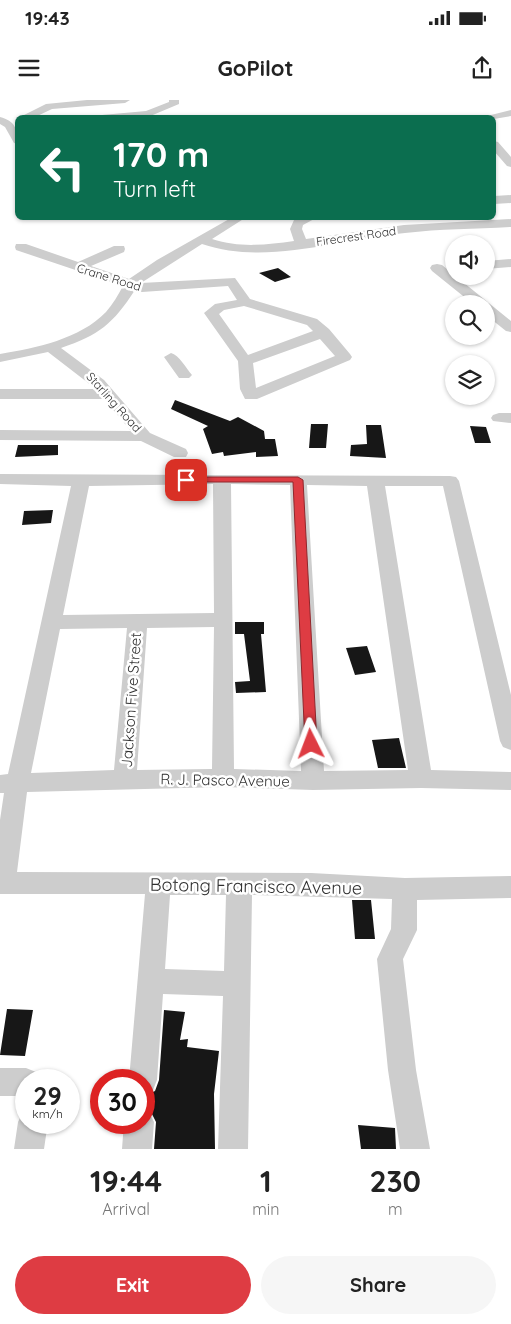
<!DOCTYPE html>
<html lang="en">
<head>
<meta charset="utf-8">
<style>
  body { margin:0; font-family:Quicksand,sans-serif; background:#f6f6f6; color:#222; height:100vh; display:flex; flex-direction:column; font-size:19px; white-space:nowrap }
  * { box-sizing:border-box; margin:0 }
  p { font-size:16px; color:#767676 }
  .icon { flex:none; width:28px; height:28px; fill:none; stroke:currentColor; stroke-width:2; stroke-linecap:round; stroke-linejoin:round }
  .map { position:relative; height:1049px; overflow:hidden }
  .drawer { display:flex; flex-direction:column; background:#fff; flex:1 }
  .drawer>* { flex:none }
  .top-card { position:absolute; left:15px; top:15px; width:481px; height:105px; border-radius:8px; box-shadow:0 1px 4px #0004; background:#0b6e4f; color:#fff; overflow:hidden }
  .tools { position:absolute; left:445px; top:135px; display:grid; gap:10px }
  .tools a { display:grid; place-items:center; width:50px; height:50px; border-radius:50%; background:#fff; box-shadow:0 1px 4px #0004; font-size:25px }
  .speed { position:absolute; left:15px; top:969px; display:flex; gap:10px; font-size:25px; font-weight:700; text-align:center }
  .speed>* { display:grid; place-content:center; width:65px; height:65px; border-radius:50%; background:#fff; box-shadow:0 1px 4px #0004; line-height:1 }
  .speed small { font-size:12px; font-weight:400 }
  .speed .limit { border:8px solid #d22; background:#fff; color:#111 }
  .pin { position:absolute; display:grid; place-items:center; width:42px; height:42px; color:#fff; margin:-21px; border-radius:10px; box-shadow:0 2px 8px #0006 }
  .me { position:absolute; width:55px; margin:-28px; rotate:357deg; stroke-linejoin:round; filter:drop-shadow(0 0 4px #0008) }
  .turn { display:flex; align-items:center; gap:18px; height:105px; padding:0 15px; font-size:22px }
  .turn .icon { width:65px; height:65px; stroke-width:2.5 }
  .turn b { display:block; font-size:35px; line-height:42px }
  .eta { display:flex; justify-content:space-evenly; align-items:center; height:85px; text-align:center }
  .eta b { font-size:30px; font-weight:700; line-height:35px }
  .button { display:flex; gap:10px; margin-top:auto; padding:10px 15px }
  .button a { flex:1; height:58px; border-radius:30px; background:#de3c43; color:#fff; font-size:20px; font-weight:700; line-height:58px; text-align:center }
  .button a+a { background:#f6f6f6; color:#222 }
  .status { display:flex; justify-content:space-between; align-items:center; height:35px; padding:0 25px; background:#fff; direction:ltr }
  .status svg { height:14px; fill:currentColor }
  header { display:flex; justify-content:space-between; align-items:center; height:65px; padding:0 15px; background:#fff; font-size:22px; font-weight:700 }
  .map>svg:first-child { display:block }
  .building { fill:#171717 }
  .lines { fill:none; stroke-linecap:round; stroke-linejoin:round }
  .minor { fill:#cdcdcd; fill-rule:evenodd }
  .route { fill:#de3c43; stroke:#90272c }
  .labels { text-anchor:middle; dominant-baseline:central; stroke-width:5; stroke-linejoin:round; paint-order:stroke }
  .far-street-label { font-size:12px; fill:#303030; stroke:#fff }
  .street-label { font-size:15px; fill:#303030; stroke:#fff }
  .near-street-label { font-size:18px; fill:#303030; stroke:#fff }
</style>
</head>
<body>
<div class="status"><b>19:43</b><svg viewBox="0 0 49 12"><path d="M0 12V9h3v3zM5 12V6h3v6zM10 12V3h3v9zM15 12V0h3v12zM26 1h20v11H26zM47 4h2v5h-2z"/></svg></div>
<header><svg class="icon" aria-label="menu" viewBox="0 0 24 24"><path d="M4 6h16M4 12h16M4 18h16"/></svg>GoPilot<svg class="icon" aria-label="share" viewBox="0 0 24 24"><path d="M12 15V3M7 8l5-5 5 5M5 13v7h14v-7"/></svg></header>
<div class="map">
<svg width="511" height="1049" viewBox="0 0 511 1049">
  <rect width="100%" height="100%" fill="#fff"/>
  <path class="building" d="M278 168 291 177 275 182 259 173Z
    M175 300 230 321 238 317 264 331 265 339H275L278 356 256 357V352L224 356 223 352 212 354 203 329 208 326 171 309Z
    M311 324H328L326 348H309Z
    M366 325H381L386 358 350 356 351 345 367 344Z
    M470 326 486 327 491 343H475Z
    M18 345H58V355L15 357Z
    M53 410 51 423 22 425 24 411Z
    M235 522H264V534H261L266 592 236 593 235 582 250 581 244 534H235Z
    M367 546 376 572 355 575 346 548Z
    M399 638 406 668H378L372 640Z
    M352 800H371L375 839H355Z
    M7 909 33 910 25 956 0 955Z
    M164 910 185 912 180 940 188 939 187 947 219 951 214 994 215 1049H154L156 1022 151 1012V993L155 991 159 980Z
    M358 1025 395 1028 396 1049H361Z"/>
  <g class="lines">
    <path class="minor" d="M87 0H130L125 3 52 9 33 18H18L46 4Z
      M169 0H179V4L148 17 97 18 102 15 146 11 169 2Z
      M511 10V16L494 19V18H479Z
      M0 17C15 21 18 29 18 44L14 43 5 27 0 24Z
      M494 41 498 42 511 57V67L507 66 494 51Z
      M511 95V103L494 104V96Z
      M231 118H245L212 139C240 148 265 145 294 141L290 129 294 120 301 118H316L303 125 302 129 306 139 404 125 511 119V127C476 129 440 129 405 133 338 139 267 166 202 144L141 183 235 178 250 199 317 219 329 229 350 254 352 257 350 260 257 299H245L240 289 238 261 204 213 215 204 237 200 228 186 142 192 135 190C113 224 99 235 61 248L104 280 150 333 186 349 188 353 186 357H174L141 341 0 340V330L131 331 104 299H0V289H96L48 252 0 262V254C36 248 80 239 106 212 113 204 118 195 123 186L16 150 15 147 16 144H26L78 162 114 146H124L125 149 124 152 91 166 129 179 157 160ZM244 206 307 225 313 231 248 255 219 214 224 210ZM320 239 335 256 256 288 253 263Z
      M511 159V167L486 169V161Z
      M437 164 442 165 511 221V232L506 231 486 215V204H473L432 171 430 168 432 165Z
      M171 253C179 255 186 268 192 275L189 278H179L164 257Z
      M499 313H511V323L493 321 491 318 493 315Z
      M0 374 450 376 456 377 459 381 511 595V650L503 647 500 641 443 386H385L431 670 511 672V690L421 688 313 690 223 687 27 692 17 772 311 773 405 778 511 776V798L417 800V830L403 859 416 970 430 1049H400L388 970 377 859 391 829 392 799 252 795 248 1049H218L223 896 163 894 157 980 153 990 144 994V980H129L145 794H0V720L4 693H0V675L8 674 71 386 0 384ZM213 384 214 513 63 515 89 386ZM231 384 290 385 301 671 234 669ZM307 385 367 386 408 670 324 671ZM214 527 212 669 137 670 147 528ZM127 528 114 670 31 673 60 529ZM170 795H226L224 871 165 869Z
      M0 968H26L36 972 40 980H26V996H0Z
      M144 1009 149 1012 154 1022 152 1049H122L124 1022H144Z
      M26 1010V1022H48L44 1049H14L18 1022 23 1012Z"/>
  </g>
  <path class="route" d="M183 377H298L303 380 317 644 315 647H306L305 644 293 382H183Z"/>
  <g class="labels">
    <g class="far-street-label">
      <text transform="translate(356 136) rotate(-8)">Firecrest Road</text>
      <text transform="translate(109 177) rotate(17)">Crane Road</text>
      <text transform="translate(114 302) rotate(48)">Starling Road</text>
    </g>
    <g class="street-label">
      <text transform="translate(131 600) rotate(-86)">Jackson Five Street</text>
      <text transform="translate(225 680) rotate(1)">R. J. Pasco Avenue</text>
    </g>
    <g class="near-street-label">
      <text transform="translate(256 786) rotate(1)">Botong Francisco Avenue</text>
    </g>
  </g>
</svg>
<div class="tools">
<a><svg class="icon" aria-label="sound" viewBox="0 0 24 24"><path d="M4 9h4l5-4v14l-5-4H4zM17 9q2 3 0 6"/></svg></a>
<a><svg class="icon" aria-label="search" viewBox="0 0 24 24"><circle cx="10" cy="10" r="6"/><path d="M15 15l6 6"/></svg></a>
<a><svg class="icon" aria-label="layers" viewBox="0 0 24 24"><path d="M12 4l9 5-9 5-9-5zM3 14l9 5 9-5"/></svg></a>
</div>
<div class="speed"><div>29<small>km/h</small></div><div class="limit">30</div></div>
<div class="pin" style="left:186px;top:380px;background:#d93025"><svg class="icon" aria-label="arrive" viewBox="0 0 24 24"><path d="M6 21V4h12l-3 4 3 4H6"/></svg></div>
<svg class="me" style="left:311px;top:644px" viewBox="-20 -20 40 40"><path d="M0-17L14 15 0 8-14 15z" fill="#de3c43" stroke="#fff" stroke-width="4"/></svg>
<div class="top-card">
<div class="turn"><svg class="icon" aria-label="left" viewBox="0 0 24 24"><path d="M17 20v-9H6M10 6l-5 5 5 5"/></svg><div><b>170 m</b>Turn left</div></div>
</div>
</div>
<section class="drawer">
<div class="eta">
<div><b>19:44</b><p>Arrival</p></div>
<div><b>1</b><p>min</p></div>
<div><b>230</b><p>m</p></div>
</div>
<div class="button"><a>Exit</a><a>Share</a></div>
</section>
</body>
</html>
